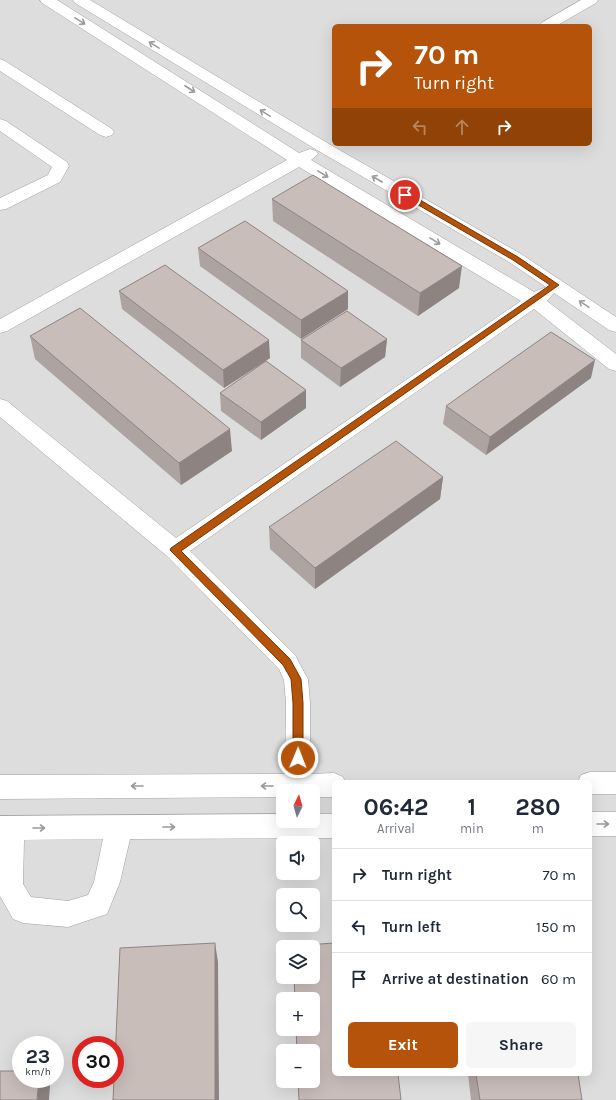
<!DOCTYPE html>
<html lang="en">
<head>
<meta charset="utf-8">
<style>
  body { margin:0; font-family:Karla,sans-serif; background:#f6f6f7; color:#1f2937; height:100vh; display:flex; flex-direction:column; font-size:15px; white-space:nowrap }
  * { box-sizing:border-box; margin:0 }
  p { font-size:13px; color:#747a83 }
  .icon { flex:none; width:22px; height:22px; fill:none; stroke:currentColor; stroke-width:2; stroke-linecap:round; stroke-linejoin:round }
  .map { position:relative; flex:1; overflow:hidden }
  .details { position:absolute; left:332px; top:780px; width:260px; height:296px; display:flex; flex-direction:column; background:#fff; border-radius:6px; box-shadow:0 4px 16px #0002 }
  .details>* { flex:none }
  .hud { position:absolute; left:332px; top:24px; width:260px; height:122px; border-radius:6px; box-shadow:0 4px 16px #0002; background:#b45309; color:#fff; overflow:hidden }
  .needle { width:26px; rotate:5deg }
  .controls { position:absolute; left:276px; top:784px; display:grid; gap:8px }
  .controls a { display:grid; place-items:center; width:44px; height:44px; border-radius:6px; background:#fff; box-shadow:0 4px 16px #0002; font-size:20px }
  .speed { position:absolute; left:12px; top:1036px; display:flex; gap:8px; font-size:20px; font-weight:700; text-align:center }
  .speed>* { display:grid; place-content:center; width:52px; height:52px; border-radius:50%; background:#fff; box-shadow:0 4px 16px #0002; line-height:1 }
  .speed small { font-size:10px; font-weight:400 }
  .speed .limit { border:6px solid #d22; background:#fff; color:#111 }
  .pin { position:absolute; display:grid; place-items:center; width:34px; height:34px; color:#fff; margin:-17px; border:2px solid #fff; border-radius:50%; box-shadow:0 1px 4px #0007 }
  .me { position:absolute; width:44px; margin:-22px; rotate:1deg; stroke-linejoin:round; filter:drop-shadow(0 0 3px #0008) }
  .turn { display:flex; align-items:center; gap:14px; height:84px; padding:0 16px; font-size:18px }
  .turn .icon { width:52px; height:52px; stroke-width:2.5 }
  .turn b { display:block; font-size:28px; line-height:34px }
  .lanes { display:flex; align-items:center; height:38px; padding:0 16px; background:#0003; justify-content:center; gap:20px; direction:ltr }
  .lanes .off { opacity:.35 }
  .eta { display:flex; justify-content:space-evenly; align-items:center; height:68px; text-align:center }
  .eta b { font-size:24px; font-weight:700; line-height:28px }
  .action { display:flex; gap:8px; margin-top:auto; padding:8px 16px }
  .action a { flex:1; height:46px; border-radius:6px; background:#b45309; color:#fff; font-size:16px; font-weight:700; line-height:46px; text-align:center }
  .action a+a { background:#f6f6f7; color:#1f2937 }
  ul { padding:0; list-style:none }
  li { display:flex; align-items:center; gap:12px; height:52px; padding:0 16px; border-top:1px solid #e0e1e3 }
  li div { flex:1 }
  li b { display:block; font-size:15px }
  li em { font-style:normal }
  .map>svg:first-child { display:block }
  .residential { fill:#dedddd; fill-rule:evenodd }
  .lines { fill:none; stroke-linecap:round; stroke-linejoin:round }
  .minor-casing { stroke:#a1a1a1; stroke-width:1 }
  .minor { fill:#fff; fill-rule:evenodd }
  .wall { fill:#ada3a0 }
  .shaded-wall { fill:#8d8482 }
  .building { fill:#c9bdba; stroke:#8d8482 }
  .oneway { stroke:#9b9b9b }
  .route { fill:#b45309; stroke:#753606 }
</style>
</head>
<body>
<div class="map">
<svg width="616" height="1100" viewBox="0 0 616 1100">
  <rect width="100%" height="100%" fill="#f1ebe7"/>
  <path class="residential" d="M0 0H616V1100H0ZM334 26H590V144H334ZM334 782H590V1074H334ZM283 791H313V821H283ZM283 843H313V873H283ZM283 895H313V925H283ZM283 947H313V977H283ZM283 999H313V1029H283ZM21 1045H55V1079H21ZM81 1045H115V1079H81ZM283 1051H313V1081H283Z"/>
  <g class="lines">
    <defs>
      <path id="minor" d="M40 0H57L299 153 310 149 316 151 318 154 311 160 534 292 546 287 509 262 317 150 75 3 73 0H90L329 144 521 254 616 317V332L609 330 554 293 547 301 616 354V371L609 369 534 309 190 551 295 655 304 672 308 679 310 703V774L334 773 343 777 345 782H334V797H313V791H283V797L0 799V775L285 774 286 703 284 680 279 669 167 556 0 417V399L7 401 176 538 521 301 299 167 7 331 0 333V319L287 160 42 3Z
        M581 0H598L596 3 556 26H539L541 23Z
        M0 59 5 61 112 129 114 132 112 135 106 137 100 135 0 71Z
        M0 119 6 121 67 162 69 166 60 182 6 209 0 210V198L48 175 52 167 0 131Z
        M590 772H616V794H590V782H578L581 775Z
        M590 812H616V836H590Z
        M283 814V821H313V814H334V838L130 839 120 882 107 914 68 927 23 923 13 919 0 896V816ZM103 839 94 882 88 895 68 901 31 897 23 884 24 840Z"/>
    </defs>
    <use href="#minor" class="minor-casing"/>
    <use href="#minor" class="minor"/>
  </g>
  <path class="wall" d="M272 199 459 288 418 316 273 221Z
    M198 248 348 309 301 339 200 266Z
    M119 291 270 358 224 388 122 309Z
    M30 336 232 451 181 485 35 359Z
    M387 339 385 357 340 387 301 358V340Z
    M591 378 486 455 443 424 446 406Z
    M306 390V408L261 440 221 411 220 393Z
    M443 477 440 499 315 589 270 549 269 527Z
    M468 1074H578L582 1100H471Z"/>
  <path class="shaded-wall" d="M462 266 459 288 418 316 420 293Z
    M348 291V309L301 339V320Z
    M387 339 385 357 340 387 341 368Z
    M269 340 270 358 224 388 223 370Z
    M595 360 591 378 486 455 490 437Z
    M306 390V408L261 440V422Z
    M230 429 232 451 181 485 179 463Z
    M443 477 440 499 315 589V568Z
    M215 943 218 962 219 1100H215Z
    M39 1079H46L50 1086 49 1100H37Z"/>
  <path class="building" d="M313 175 462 266 420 293 272 199Z
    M245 221 348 291 301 320 198 248Z
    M165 265 269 340 223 370 119 291Z
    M80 308 230 429 179 463 30 336Z
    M347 311 387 339 341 368 301 340Z
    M551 332 595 360 490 437 446 406Z
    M266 361 306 390 261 422 220 393Z
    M396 441 443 477 315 568 269 527Z
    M215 943V1100H113L114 1079H115V1060L120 948Z
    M334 943V1074H398L401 1100H299L298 1081H313V1051H297L296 1029H313V999H295L294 977H313V947H292V946Z
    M0 1071H21V1079H39L37 1100H0Z
    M476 1074H578L582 1100H480Z"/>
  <defs><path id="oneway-shaft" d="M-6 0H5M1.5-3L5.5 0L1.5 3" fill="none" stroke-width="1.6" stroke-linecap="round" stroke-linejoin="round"/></defs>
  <g class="oneway">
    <use href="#oneway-shaft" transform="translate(80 21) rotate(32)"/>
    <use href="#oneway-shaft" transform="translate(154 45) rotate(-148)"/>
    <use href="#oneway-shaft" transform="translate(190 89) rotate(33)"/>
    <use href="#oneway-shaft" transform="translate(265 113) rotate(-149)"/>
    <use href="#oneway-shaft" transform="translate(323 174) rotate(31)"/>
    <use href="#oneway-shaft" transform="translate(377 179) rotate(-150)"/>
    <use href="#oneway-shaft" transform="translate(435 241) rotate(31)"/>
    <use href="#oneway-shaft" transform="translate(584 304) rotate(-146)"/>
    <use href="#oneway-shaft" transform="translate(137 786) rotate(180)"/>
    <use href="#oneway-shaft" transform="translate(267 786) rotate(180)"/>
    <use href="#oneway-shaft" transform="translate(603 824)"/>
    <use href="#oneway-shaft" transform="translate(169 827)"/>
    <use href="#oneway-shaft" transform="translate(39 828)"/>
  </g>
  <path class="route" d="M403 193H408L518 257 559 285 181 551 290 659 301 679 303 703V758L301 761 298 762 294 761 293 758V703L291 679 283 665 170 550 171 548 550 285 513 260 403 196Z"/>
</svg>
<div class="controls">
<a><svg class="needle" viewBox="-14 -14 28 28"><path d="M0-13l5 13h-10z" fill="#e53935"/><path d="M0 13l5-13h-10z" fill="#747a83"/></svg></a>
<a><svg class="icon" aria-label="sound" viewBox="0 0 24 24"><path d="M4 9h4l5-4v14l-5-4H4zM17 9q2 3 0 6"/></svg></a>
<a><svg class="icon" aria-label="search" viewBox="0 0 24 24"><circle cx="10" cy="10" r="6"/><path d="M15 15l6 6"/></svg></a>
<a><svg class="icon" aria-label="layers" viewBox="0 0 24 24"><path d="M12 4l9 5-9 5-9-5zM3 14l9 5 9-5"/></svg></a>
<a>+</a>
<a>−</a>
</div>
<div class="speed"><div>23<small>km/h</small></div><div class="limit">30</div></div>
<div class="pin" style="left:405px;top:195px;background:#d93025"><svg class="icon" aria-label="arrive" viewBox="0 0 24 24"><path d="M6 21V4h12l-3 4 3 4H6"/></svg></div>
<svg class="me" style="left:298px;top:758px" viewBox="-20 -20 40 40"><circle r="17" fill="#b45309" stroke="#fff" stroke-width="3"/><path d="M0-11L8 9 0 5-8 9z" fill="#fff"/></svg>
<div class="hud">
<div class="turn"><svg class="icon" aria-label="right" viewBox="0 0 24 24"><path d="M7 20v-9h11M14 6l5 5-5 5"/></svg><div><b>70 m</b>Turn right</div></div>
<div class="lanes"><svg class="icon off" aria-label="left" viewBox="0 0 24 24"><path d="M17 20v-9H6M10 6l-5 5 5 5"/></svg><svg class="icon off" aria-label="ahead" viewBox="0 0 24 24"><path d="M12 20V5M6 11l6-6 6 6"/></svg><svg class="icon" aria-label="right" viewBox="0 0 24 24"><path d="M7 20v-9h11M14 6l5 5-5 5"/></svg></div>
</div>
<section class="details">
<div class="eta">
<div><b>06:42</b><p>Arrival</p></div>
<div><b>1</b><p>min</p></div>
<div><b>280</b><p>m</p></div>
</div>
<ul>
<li><svg class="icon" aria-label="right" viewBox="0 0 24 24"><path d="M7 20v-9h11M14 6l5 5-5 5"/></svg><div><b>Turn right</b></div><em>70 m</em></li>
<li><svg class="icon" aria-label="left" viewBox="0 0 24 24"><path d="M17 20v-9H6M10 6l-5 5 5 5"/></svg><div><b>Turn left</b></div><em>150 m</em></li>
<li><svg class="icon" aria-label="arrive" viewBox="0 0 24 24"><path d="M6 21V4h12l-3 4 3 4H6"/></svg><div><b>Arrive at destination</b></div><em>60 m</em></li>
</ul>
<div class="action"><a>Exit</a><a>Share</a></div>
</section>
</div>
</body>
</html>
